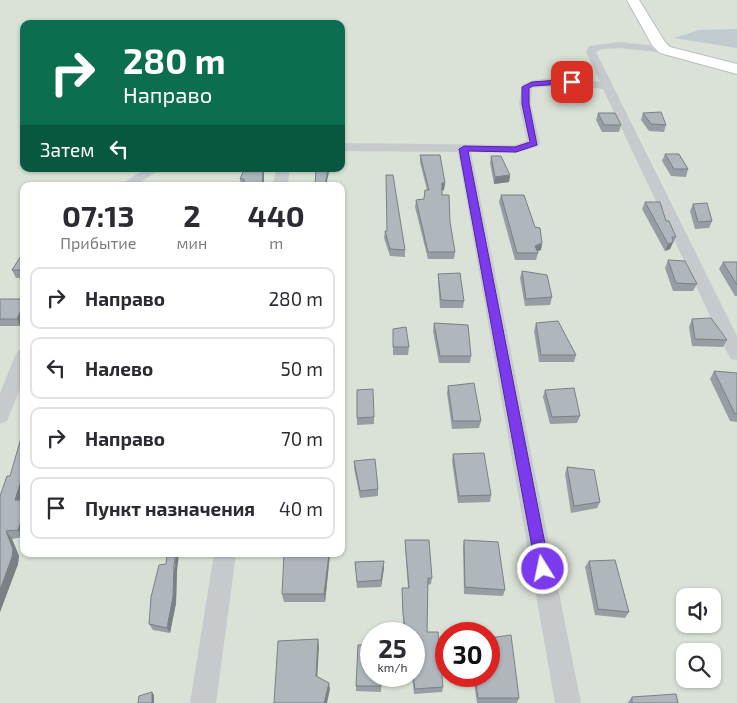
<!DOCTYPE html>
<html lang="ru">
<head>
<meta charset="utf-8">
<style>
  body { margin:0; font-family:"Exo 2",sans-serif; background:#f7f7f7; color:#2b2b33; height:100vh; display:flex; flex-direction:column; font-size:19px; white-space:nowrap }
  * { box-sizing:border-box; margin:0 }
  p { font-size:16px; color:#7c7c81 }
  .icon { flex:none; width:28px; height:28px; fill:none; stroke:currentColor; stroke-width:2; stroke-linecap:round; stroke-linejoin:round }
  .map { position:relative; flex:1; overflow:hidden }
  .panel { position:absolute; left:20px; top:182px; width:325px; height:375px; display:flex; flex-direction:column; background:#fff; border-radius:10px; box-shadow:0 1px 4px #0004 }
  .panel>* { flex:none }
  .hud { position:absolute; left:20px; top:20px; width:325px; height:152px; border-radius:10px; box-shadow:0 1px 4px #0004; background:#0b6e4f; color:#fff; overflow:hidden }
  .fabs { position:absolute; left:676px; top:588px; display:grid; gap:10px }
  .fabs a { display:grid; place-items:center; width:45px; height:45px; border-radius:10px; background:#fff; box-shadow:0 1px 4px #0004; font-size:25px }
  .speed { position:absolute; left:360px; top:622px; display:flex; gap:10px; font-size:25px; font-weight:700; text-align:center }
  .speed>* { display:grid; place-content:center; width:65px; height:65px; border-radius:50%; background:#fff; box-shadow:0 1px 4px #0004; line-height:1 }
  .speed small { font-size:12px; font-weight:400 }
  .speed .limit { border:8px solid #d22; background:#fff; color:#111 }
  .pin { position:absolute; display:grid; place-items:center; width:42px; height:42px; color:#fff; margin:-21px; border-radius:10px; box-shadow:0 2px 8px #0006 }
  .me { position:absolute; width:55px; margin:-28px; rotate:350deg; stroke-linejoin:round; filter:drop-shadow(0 0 4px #0008) }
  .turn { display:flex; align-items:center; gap:18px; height:105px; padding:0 20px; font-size:22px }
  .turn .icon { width:65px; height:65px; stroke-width:2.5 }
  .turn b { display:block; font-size:35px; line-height:42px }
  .then { display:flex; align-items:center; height:48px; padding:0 20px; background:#0003; gap:10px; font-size:19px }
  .eta { display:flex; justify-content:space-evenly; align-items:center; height:85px; text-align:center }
  .eta b { font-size:30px; font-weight:700; line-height:35px }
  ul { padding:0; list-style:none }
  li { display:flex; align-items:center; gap:15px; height:62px; margin:0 10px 8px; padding:0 10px; border:2px solid #e1e1e2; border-radius:10px }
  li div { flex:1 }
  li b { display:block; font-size:19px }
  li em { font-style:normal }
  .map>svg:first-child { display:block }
  .green { fill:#dae1d6; fill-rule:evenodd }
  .water { fill:#bfcbcf }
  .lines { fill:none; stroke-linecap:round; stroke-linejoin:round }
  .secondary-casing { stroke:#b8bec2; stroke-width:2 }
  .street { fill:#c6cacd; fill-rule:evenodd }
  .secondary { fill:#fff; fill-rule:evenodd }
  .wall { fill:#969da3 }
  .shaded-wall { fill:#7a8084 }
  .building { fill:#afb7bd; stroke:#7a8084 }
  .route { fill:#7c3aed; stroke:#51269a }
</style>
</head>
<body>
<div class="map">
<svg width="737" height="703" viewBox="0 0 737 703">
  <rect width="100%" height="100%" fill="#f8f8f6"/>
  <path class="green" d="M0 0H737V703H0ZM24 24H341V169H24ZM24 186H341V554H24ZM685 596H712V624H685ZM371 634H414V676H371ZM446 634H489V676H446ZM685 651H712V679H685Z"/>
  <path class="water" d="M737 29V48L674 38 699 30Z"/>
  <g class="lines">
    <defs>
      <path id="secondary" d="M627 0H639L665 42 670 47 737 64V74L660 53 652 45Z"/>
    </defs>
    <use href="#secondary" class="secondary-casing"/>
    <path class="street" d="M620 42 665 47 670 50 665 53 620 48 602 49 596 52 737 336V360L731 359 728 354 603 89 572 85 532 88 531 104 540 143 539 146 516 153 471 152 581 703H555L458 152 341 151V143L515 145 527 141 519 104 522 85C540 74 579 79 600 82L586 52 589 46Z
      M145 169H161L134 186H118Z
      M276 169H290L287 186H273Z
      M24 350V379L7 421 0 424V393L15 356 18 351Z
      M214 554H236L216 703H190Z"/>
    <use href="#secondary" class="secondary"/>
  </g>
  <path class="wall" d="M598 113 621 125 619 132H602L596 120Z
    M643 113 666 125 664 132 649 131 641 120Z
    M665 154 688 169 686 177 671 176 662 161Z
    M420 155 445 183 444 190H442V195L450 222 455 252 454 259H428L415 207 416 200 424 199 427 190 420 162Z
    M491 156 510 175 509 182 494 184 490 163Z
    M264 169V186H241L240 179 243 172Z
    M501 195 535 227 542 243 541 250 537 251 538 253 536 260H515L499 202Z
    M645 202 666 221 676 237 670 249 665 251 642 209Z
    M693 204 712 221 709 228 695 229 690 211Z
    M385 231 405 250V257L390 256 384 238Z
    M24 251V278H16L12 270Z
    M668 260 697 284 693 291H673L665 268Z
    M723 262H737V296H735L719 269Z
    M522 271 552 297 550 305 525 306 520 278Z
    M438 274 464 301 463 308H440L438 282Z
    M0 299H24L20 326H0Z
    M692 319 727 340 723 347 692 346 689 327Z
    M434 323 471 356 470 363H439L433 331Z
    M536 323 576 355 574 362H539L534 331Z
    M393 329 409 347 408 355H393Z
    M714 371 737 373V422L730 421 710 379Z
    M448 386 481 421 479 428 452 429 447 393Z
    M357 390 374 417V424L357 425Z
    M545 390 580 416 577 423 550 424 543 397Z
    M453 454 491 495 490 502 458 503 452 461Z
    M354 461 378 489V496L360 498 354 468Z
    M567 467 600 502 597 508 571 513 565 474Z
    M10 476 22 500 23 537 12 539 19 556 18 564 0 612V496Z
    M405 540 432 578 431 584 428 585 427 632 443 687 442 692 414 694 412 676H414V634H405L403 620 402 588H408L405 546Z
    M464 540 505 590 503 596 464 594 463 547Z
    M330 554 325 602H284L282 594Z
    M589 561 629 612 625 618 595 615 585 567Z
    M355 562 384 568 381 587 357 588Z
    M177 571 176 603 170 633 153 630 149 624Z
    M382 676 381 692 356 691V686Z
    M473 676H489L519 698 517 703H477Z
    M632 697 678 703H628V702Z"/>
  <path class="shaded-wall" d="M263 169H264V186H262Z
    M328 169H329V172L326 186H325Z
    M510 175 509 182 494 184 495 177Z
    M442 183H445L444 190 441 191Z
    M673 242 670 249 665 251 668 244Z
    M542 243 541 250 534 253 535 246Z
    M24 303V318L20 326 17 319Z
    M24 471V494L20 508 15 500Z
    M24 512V535L23 537 18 530Z
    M6 531 12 539 19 556 18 564 0 612V590Z
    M176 554H179L177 571 176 603 170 633 167 628Z
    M329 554H330L325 602 324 594Z
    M384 561V568L381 587V580Z
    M318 639 319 646 317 683 316 676Z
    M329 683 330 689 327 703H324Z
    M152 692 154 695V703H152Z"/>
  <path class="building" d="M661 112 666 125 651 124 643 113Z
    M598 113H615L621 125H604Z
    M665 154H679L688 169H674Z
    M420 155H440L445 183H442V195H449L450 222 455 252H428L416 200 424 199 425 190H429Z
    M491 156H501L510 175 495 177Z
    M243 169H263L262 186H244V179H240L243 172Z
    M316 169H328L325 186H315Z
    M386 175H393L405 250 390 249 385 231H387Z
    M501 195H524L535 227 540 228 542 243 535 246 538 253H517Z
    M645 202H660L666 221H669L676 237H672L673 242 668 244Z
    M707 203 712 221 698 222 693 204Z
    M24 251V270H12Z
    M668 260 685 261 697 284 676 283Z
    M723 262H737V285Z
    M522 271 547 275 552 297 526 299Z
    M460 273 464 301 441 300 438 274Z
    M0 299H24V303L17 319H0Z
    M711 318 727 340 695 339 692 319Z
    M558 321 576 355H541L536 323Z
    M434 323 468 325 471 356H440Z
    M406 327 409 347H393V329Z
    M714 371 737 373V414H735Z
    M474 383 481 421H453L448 386Z
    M574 388 580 416 552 417 545 390Z
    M373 389 374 417 357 418V390Z
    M24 428V471L15 500H24V512L18 530 6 531 13 549 12 557 0 590V496L7 476H10Z
    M484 453 491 495 459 496 453 454Z
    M375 459 378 489 360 491 354 461Z
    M567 467 594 470 600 502 574 506Z
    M405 540H429L432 578H428L427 632H438L443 687 415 689 413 676H414V634H406L403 614 402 588H409Z
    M464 540 498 542 505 590 465 587Z
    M167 554H176L174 564 173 597 167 628 149 624 151 597 159 565 166 564Z
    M284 554H329L324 594H282Z
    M615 560 629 612 598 609 589 561Z
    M384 561 381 580 357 582 355 562Z
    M511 635 519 698H478L475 676H489V638Z
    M318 639 316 676 329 683 324 703H274L278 641Z
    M358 645H371V676H381V686H356Z
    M152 692V703H138L139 696Z
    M676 694 678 703H632V697Z"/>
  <path class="route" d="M572 79 576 82 575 83 533 86 529 88V104L537 145 516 152 468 151 550 569 548 574 543 576 538 574 536 569 459 149 464 146 515 147 530 142 522 104V87L532 82Z"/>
</svg>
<div class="fabs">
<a><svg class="icon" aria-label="sound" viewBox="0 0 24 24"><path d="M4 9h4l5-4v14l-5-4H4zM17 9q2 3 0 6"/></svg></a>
<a><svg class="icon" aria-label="search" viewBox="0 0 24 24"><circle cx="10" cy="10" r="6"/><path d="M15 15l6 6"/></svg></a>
</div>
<div class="speed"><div>25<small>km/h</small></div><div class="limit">30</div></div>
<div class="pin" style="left:572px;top:82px;background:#d93025"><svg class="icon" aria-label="arrive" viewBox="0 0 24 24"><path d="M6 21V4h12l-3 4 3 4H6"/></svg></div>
<svg class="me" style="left:543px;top:569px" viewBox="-20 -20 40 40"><circle r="17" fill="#7c3aed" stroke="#fff" stroke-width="3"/><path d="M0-11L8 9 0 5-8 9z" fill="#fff"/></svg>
<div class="hud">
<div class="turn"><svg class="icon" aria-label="right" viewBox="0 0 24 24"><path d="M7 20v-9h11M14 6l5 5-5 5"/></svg><div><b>280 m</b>Направо</div></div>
<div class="then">Затем<svg class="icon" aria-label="left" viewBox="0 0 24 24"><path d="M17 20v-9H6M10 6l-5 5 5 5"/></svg></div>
</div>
<section class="panel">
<div class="eta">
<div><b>07:13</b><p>Прибытие</p></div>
<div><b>2</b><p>мин</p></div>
<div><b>440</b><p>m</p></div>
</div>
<ul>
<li><svg class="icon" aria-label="right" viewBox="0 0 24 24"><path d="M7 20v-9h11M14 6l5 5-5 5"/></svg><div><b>Направо</b></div><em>280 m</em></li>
<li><svg class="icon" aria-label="left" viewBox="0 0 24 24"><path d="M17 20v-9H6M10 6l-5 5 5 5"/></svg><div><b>Налево</b></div><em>50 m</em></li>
<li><svg class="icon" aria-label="right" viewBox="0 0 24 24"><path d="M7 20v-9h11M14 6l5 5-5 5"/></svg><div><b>Направо</b></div><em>70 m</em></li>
<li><svg class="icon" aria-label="arrive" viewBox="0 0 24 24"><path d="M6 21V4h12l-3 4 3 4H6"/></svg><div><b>Пункт назначения</b></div><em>40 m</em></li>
</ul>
</section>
</div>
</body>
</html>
